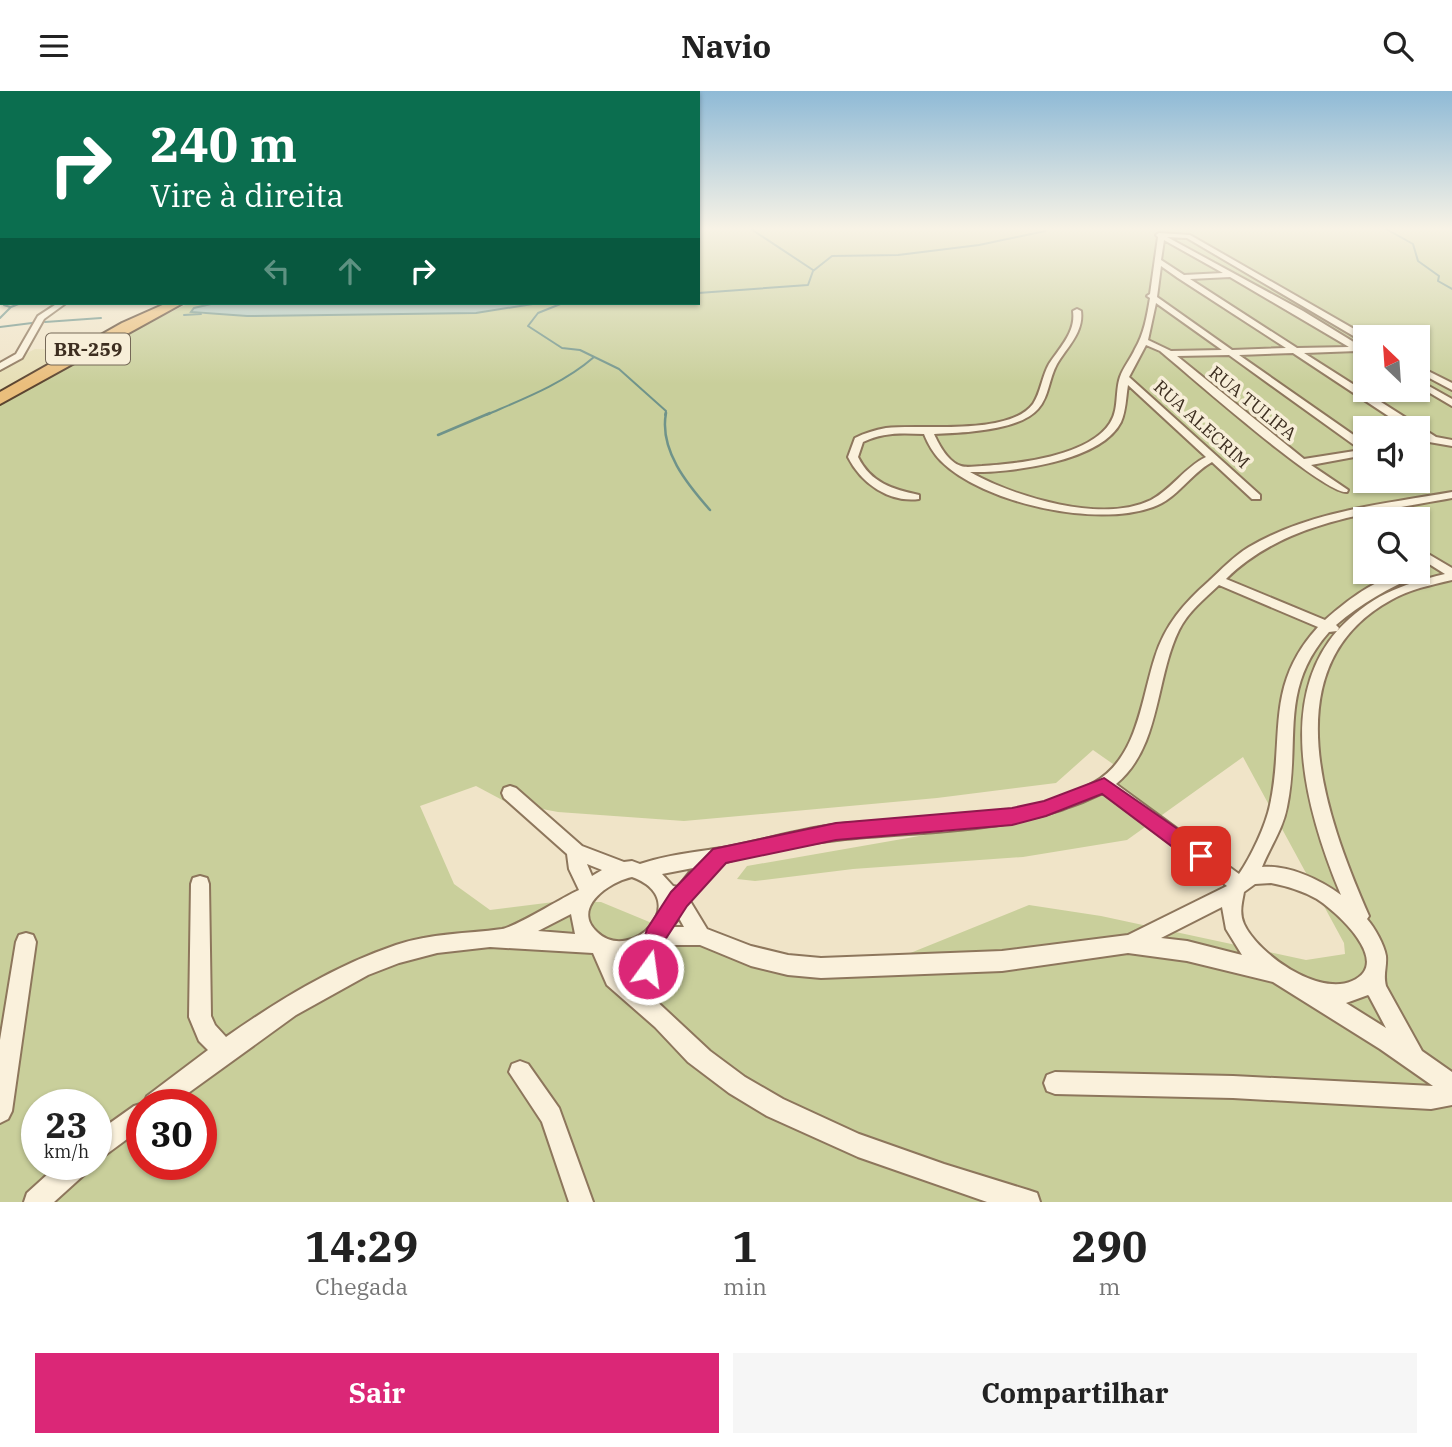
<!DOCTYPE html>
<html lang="pt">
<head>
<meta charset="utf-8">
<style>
  body { margin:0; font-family:"IBM Plex Serif",serif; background:#f6f6f6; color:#222; height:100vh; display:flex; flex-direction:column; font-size:26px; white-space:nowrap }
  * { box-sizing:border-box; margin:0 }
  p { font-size:23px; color:#767676 }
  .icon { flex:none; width:38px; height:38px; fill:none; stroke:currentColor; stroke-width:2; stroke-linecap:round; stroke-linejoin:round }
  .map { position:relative; height:1111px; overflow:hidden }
  .sheet { display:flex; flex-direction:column; background:#fff; flex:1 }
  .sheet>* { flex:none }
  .top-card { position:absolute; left:0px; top:0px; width:700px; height:214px; box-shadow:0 2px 5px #0004; background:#0b6e4f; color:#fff; overflow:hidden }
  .needle { width:46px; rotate:335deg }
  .fabs { position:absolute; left:1353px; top:234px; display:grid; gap:14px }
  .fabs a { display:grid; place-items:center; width:77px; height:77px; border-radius:0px; background:#fff; box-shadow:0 2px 5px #0004; font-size:35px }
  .speed { position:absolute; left:21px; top:998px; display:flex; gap:14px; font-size:35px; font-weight:700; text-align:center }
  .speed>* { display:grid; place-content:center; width:91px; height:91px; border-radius:50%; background:#fff; box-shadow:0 2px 5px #0004; line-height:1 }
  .speed small { font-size:18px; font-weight:400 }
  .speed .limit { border:10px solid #d22; background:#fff; color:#111 }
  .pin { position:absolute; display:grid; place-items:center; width:60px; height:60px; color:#fff; margin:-30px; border-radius:14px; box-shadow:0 4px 10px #0006 }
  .me { position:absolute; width:77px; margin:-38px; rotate:14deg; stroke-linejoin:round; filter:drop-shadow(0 0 5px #0008) }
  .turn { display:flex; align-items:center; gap:24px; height:147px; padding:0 35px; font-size:32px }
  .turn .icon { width:91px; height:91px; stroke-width:2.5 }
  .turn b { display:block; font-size:49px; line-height:60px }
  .lanes { display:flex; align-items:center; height:66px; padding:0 35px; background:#0003; justify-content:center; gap:35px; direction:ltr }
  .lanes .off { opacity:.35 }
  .eta { display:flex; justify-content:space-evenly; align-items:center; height:119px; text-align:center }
  .eta b { font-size:42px; font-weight:800; line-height:49px }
  .primary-button { display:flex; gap:14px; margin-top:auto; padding:14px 35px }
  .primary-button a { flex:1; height:80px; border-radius:0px; background:#db2777; color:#fff; font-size:28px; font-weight:800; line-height:80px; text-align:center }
  .primary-button a+a { background:#f6f6f6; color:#222 }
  header { display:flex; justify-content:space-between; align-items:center; height:91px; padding:0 35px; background:#fff; font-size:32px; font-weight:800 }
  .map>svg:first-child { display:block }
  .farmland { fill:#e6deb5 }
  .green { fill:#c9cf9b; fill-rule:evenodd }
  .water { fill:#a9c4bc; stroke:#6f938a; stroke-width:2 }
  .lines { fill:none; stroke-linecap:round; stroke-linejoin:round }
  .stream-far1 { stroke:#6f938a; stroke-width:2 }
  .stream { stroke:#6f938a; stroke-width:2.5 }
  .minor-casing { stroke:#8d765c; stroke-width:4 }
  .trunk-casing { stroke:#5b4430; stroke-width:4 }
  .minor { fill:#faf1dc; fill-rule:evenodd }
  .trunk { fill:#eabe7c; fill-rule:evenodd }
  .route { fill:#db2777; stroke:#8e194d; stroke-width:2 }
  .labels { text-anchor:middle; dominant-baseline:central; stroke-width:7; stroke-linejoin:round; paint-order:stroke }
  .far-street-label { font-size:18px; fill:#3d2e20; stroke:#f7eed8 }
  .shield { fill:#f7eed8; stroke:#756857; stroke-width:2 }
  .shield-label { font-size:19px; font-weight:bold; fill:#3d2e20 }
</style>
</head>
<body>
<header><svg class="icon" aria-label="menu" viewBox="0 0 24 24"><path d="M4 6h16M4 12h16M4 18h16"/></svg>Navio<svg class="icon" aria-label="search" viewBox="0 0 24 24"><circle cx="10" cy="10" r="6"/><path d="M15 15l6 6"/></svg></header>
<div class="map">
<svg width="1452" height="1111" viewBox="0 0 1452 1111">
  <rect width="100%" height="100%" fill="#f0e4c8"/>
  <path class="farmland" d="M35 258 75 259 0 305V276Z"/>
  <path class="green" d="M698 138H1452V1111H0V314L89 262 189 212H245L202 215 196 223 476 222 539 212H698ZM1365 247H1418V299H1365ZM1365 338H1418V390H1365ZM1365 429H1418V481H1365ZM1093 659 1113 673 1119 693 1068 719 747 775 737 788 755 790 853 778 1023 766 1127 749 1243 666 1344 852 1345 863 1306 869 1101 825 1029 814 898 867 751 873 601 811H554L490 819 454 793 420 715 476 695 506 711 558 721 684 730 937 707 1056 692ZM37 1013H96V1073H37ZM142 1013H201V1073H142Z"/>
  <path class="water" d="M245 212H539L476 222 247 225 191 221 194 217 211 213Z"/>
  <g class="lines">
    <path class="stream-far1" d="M751 138 813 179
      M1386 138 1413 153 1418 170 1439 185 1438 190 1452 198
      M0 192 2 194
      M698 202 808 194 813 180 832 165 898 164 979 154 1045 140
      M6 212 4 214 10 216
      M563 212 538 222 528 235 562 257 580 259 619 278 666 320 665 324
      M184 224 201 223
      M0 227 11 216 21 212
      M45 231 101 227
      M0 236 32 232
      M486 324C523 308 563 293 594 266"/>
    <path class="stream" d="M666 322C659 359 687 393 710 419
      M438 344 490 322"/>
    <defs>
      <path id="minor" d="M1159 142 1190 144 1368 246 1365 247V250H1362L1187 147 1167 146 1303 220 1365 258V264L1357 260 1304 262 1436 346 1452 349V355L1429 351 1418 343V338H1408L1293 262 1239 264 1365 352V364L1311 374 1348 399 1347 401C1324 404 1187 282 1160 260L1146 254 1129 286 1260 404V408H1252L1212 371C1190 383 1177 408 1153 416 1096 437 983 412 941 370 933 362 928 353 924 343 902 342 883 341 863 351L858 366C871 392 892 398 919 404V408C889 412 861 392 848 366L855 347C865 342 875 339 886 337 921 333 1009 345 1033 313 1041 301 1042 285 1049 273 1060 256 1076 241 1073 220L1077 218 1081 220C1084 241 1067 256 1057 273 1049 287 1049 306 1038 318 1019 340 961 342 934 343 939 354 948 371 961 375 967 377 976 375 982 375 1018 373 1089 365 1110 332 1119 319 1115 300 1120 286 1123 277 1131 267 1135 258 1144 243 1147 225 1150 207L1147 205 1150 203 1158 146 1156 144ZM1164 149 1223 182 1184 184 1161 169ZM1161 175 1178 187 1286 257 1232 259 1157 206ZM1230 186 1349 256 1297 257 1190 188ZM1156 212 1222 259 1171 260 1148 249ZM1229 264 1361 359 1304 368 1177 265ZM1128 294 1206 366C1185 376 1172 398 1151 409 1102 433 1015 406 970 381 1009 382 1101 371 1121 331 1126 320 1126 306 1128 294Z
        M58 212H66L44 228 22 267 0 279V272L16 263 38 225Z
        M1418 275 1452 292V299L1418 281Z
        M1418 289 1452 308V315L1418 295Z
        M1452 401V407C1372 422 1286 429 1226 488L1325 529C1350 507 1383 481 1418 481V478H1419L1421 481 1419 484C1388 497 1362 512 1336 534L1339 537 1337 540C1370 505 1399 494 1445 483L1418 466V457L1452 477V489C1431 494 1410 498 1391 509 1270 575 1326 727 1369 825L1367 828C1375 837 1384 854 1386 865 1387 876 1383 883 1386 895L1422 960 1452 981V1014L1431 1018 1233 1007 1055 1003 1047 1000 1044 992 1047 984 1055 981 1233 985 1433 995 1380 958 1273 891 1187 870 1128 862 1002 880 821 887 788 884 751 875 700 854H662L651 905 710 960 745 986 783 1008 859 1043 944 1073 1028 1099 1037 1102 1040 1111H987L858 1066 767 1025 729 1002 688 971 655 936 607 894 593 862 490 856 437 862 399 872 368 884 296 924 173 1013H142V1037L104 1065 96 1069V1042L134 1015 144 1012 147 1005 208 959 199 950 189 926 191 793 193 787 200 785 207 787 209 793 211 925 215 934 226 946C279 909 334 875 396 854 431 842 466 843 502 838 518 835 561 807 579 799L569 778 567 763 504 707 502 702 504 697 510 695 516 697 582 755 624 771 632 770 640 773C666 764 695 761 722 757 762 750 801 737 841 733 924 726 1020 734 1095 691 1138 666 1141 609 1155 566 1165 534 1184 512 1209 490 1222 478 1234 465 1249 456 1310 420 1384 413 1452 401ZM1219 494 1318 536C1264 595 1285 646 1270 714 1266 734 1251 766 1239 783L1116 693C1161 656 1155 588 1179 539 1188 521 1204 508 1219 494ZM1337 540C1275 612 1308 725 1341 804 1319 788 1289 774 1262 776 1270 756 1283 738 1287 716 1301 649 1278 599 1329 541ZM1103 702 1227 795 1128 844 1002 860 821 867 788 864 751 855 707 838 690 810C699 797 711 778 726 771 740 766 758 764 773 760 885 733 995 755 1103 702ZM587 773 602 779 592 785ZM693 777 678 796 673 795 662 783ZM632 786C695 809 631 874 597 841 571 817 609 791 632 786ZM1271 792C1287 795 1303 800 1317 808 1336 820 1394 872 1352 890 1318 905 1258 863 1244 833 1239 822 1242 812 1244 801L1255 793ZM1222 816 1226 838 1242 864 1187 850 1161 847ZM571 823 575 843 538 840ZM679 827 684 836H672ZM640 864 634 891 614 868H629ZM1368 904 1369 905 1386 937 1346 912Z
        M26 842 33 844 36 851 12 1020 8 1028 0 1032V949L16 851 19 844Z
        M520 970 528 973 559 1017 593 1111H569L542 1031 509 981 512 973Z
        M59 1073H89L86 1082 54 1111H24L27 1102Z"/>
      <path id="trunk" d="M167 212H183L0 313V301L122 232Z"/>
    </defs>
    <use href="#minor" class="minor-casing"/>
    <use href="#trunk" class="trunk-casing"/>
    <use href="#minor" class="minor"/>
    <use href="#trunk" class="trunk"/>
  </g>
  <linearGradient id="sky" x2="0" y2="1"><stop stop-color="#8fbad6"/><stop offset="0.47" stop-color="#f8f3e6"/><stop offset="1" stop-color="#f8f3e6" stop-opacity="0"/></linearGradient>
  <rect width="1452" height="293" fill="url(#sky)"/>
  <path class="route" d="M1104 687 1208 759 1211 765 1208 772 1201 774 1194 772 1102 703 1046 725 1012 734 836 749 726 772 687 815 665 849 656 886 648 889 640 886 636 878 647 838 671 801 713 758 836 732 1012 717 1044 710Z"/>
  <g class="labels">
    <g class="far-street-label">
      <text transform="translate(1253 312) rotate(39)">RUA TULIPA</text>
      <text transform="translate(1202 333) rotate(42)">RUA ALECRIM</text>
    </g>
    <rect class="shield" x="46" y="242.5" width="84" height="31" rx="5"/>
    <g class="shield-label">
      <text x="88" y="258">BR-259</text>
    </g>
  </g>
</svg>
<div class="fabs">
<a><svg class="needle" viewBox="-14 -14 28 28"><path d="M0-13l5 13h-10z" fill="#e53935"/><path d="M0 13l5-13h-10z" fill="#767676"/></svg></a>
<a><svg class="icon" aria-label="sound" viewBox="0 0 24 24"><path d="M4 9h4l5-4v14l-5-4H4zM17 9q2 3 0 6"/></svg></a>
<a><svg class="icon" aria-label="search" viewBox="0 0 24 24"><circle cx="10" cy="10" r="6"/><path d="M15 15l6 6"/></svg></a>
</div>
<div class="speed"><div>23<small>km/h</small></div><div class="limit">30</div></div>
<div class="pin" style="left:1201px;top:765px;background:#d93025"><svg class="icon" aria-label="arrive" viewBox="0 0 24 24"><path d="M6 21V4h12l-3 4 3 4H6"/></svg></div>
<svg class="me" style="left:648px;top:878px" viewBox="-20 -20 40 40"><circle r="17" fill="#db2777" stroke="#fff" stroke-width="3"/><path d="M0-11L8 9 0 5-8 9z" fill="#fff"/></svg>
<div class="top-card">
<div class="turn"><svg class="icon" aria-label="right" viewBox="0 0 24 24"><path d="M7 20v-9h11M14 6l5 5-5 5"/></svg><div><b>240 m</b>Vire à direita</div></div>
<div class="lanes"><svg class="icon off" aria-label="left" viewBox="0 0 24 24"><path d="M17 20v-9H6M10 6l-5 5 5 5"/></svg><svg class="icon off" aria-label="ahead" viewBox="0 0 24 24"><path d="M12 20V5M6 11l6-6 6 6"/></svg><svg class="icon" aria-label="right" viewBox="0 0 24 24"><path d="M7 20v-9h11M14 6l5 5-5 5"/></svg></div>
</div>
</div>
<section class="sheet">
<div class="eta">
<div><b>14:29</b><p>Chegada</p></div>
<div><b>1</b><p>min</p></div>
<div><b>290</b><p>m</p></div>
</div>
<div class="primary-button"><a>Sair</a><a>Compartilhar</a></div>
</section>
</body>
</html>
